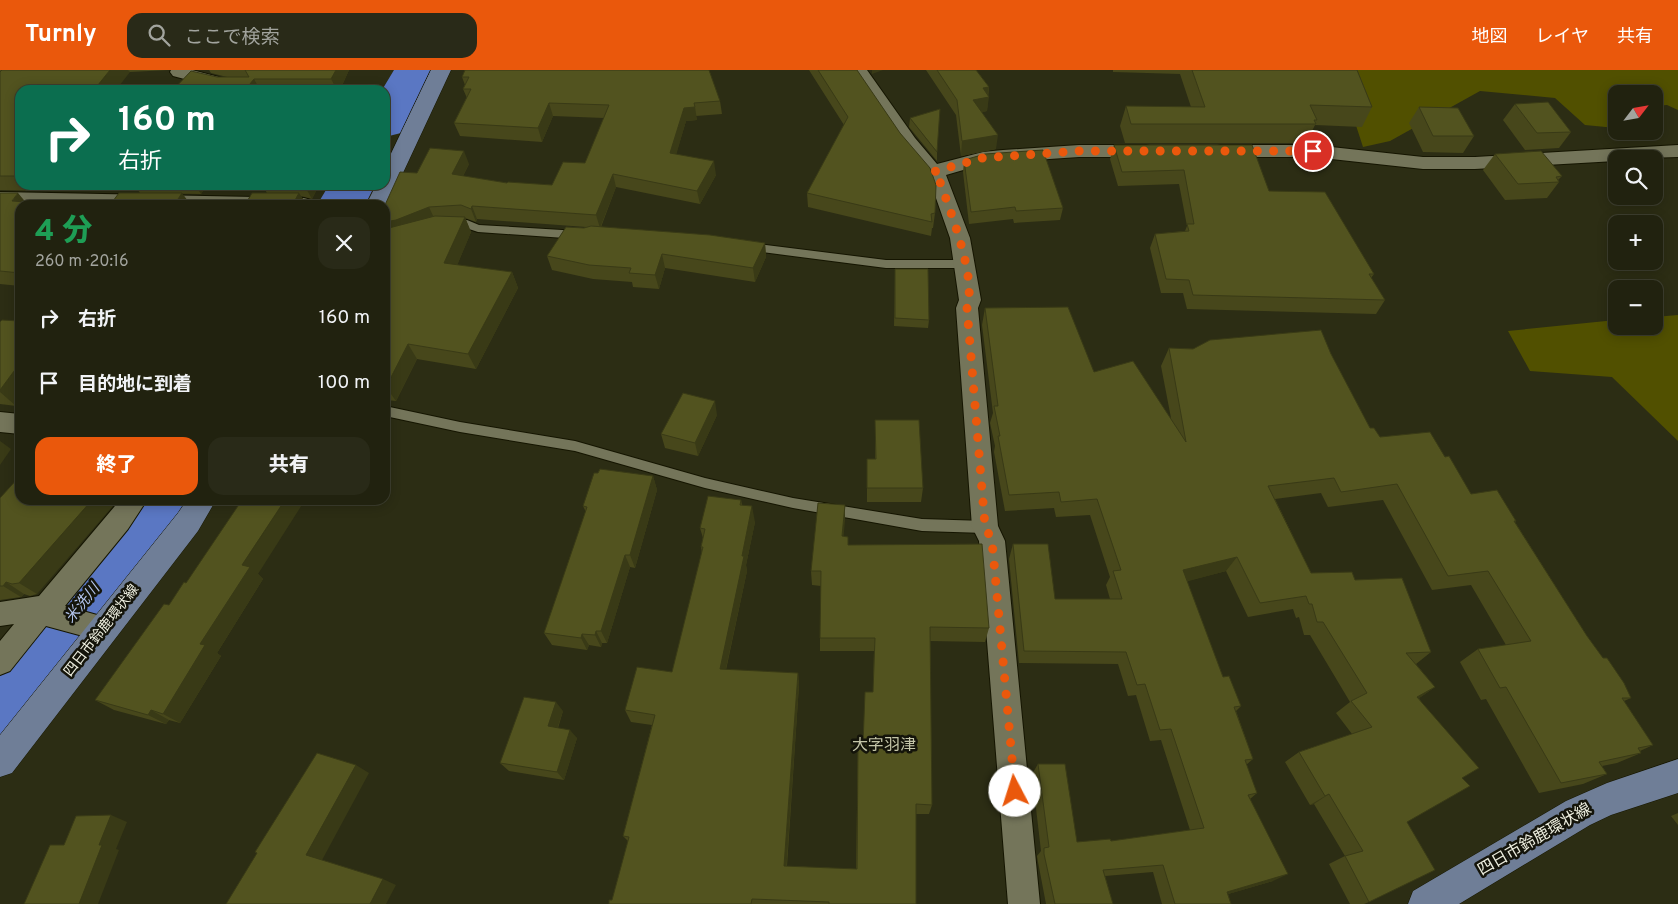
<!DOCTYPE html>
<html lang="ja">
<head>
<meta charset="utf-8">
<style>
  body { margin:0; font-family:Overpass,"Noto Sans JP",sans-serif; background:#292a18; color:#f1f3f6; height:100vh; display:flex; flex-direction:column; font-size:19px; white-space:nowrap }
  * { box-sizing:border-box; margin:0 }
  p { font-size:16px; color:#a2a49e }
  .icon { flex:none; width:28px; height:28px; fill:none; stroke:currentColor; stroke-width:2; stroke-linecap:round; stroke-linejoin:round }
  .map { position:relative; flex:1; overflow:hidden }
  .panel { position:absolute; left:15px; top:130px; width:375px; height:305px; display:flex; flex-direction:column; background:#21220f; border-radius:15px; box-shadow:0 2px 12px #0003,0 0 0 1px #3e3f2f }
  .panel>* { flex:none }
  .top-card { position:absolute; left:15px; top:15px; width:375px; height:105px; border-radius:15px; box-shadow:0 2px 12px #0003,0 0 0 1px #3e3f2f; background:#0b6e4f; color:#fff; overflow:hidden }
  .needle { width:32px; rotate:59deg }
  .tools { position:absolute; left:1608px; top:15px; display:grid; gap:10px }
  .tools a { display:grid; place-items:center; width:55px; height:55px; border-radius:10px; background:#21220f; box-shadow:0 2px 12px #0003,0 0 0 1px #3e3f2f; font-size:25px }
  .pin { position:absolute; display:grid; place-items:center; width:42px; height:42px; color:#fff; margin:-21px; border:2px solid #fff; border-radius:50%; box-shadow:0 1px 5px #0007 }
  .me { position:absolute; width:55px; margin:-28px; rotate:355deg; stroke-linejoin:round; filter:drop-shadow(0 0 4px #0008) }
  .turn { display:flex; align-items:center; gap:18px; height:105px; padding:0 20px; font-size:22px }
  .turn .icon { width:65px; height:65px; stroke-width:2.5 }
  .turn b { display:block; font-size:35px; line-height:42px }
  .round { display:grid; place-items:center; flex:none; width:52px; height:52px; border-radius:15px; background:#292a18 }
  .head { display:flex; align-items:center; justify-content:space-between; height:85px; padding:0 20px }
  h1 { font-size:30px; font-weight:800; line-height:38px; color:#1e9e55 }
  .action { display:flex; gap:10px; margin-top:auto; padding:10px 20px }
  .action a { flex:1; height:58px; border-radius:15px; background:#ea580c; color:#fff; font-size:20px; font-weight:800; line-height:58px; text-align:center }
  .action a+a { background:#292a18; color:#f1f3f6 }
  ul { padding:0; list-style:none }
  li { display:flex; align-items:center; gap:15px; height:65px; padding:0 20px }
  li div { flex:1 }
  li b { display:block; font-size:19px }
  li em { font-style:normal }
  header { display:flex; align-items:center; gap:30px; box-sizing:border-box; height:70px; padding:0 25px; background:#ea580c; color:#fff }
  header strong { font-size:24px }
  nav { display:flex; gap:28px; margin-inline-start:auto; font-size:18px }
  .search { width:350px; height:45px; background:#292a18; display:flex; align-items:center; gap:12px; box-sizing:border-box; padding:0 18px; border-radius:15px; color:#a2a49e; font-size:19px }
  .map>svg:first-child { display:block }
  .green { fill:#515000 }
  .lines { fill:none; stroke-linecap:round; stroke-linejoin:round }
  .river { fill:#5a77c3; fill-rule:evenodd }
  .lane-casing { stroke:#151501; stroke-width:2 }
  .street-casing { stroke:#151501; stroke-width:2 }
  .primary-casing { stroke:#151501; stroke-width:1 }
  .lane { fill:#74755a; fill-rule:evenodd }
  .street { fill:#74755a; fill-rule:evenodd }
  .primary { fill:#6f7e97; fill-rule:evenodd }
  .wall { fill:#47471b }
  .shaded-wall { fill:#393a16 }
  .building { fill:#52531f; stroke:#393a16 }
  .route { stroke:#ea580c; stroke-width:9; stroke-dasharray:0 16.2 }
  .labels { text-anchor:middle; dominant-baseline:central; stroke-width:5; stroke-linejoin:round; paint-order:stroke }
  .street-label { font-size:14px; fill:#eeefe0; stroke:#14140a }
  .water-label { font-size:15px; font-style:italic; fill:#b3c4ed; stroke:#14140a }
  .quarter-label { font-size:16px; fill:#c4c5a8; stroke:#14140a }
  .near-street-label { font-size:16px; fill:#eeefe0; stroke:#14140a }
</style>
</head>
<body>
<header>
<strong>Turnly</strong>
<div class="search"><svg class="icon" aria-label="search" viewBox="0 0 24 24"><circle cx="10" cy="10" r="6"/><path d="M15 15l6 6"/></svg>ここで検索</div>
<nav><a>地図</a><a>レイヤ</a><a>共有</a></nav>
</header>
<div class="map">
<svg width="1678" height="834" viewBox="0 0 1678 834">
  <rect width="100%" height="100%" fill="#2c2d14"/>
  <path class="green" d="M1338 0H1678V40L1667 35 1654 36V24H1616V58L1585 55 1555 28 1480 21 1390 71 1363 77Z
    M1678 245V371L1612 307 1530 301 1508 261 1616 250V256H1654V247Z"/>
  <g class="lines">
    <path class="river" d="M394 0H436L401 63 385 67V20H382Z
      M329 115H375L365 135H317Z
      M128 430H191L156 490 24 658 0 668V584L112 452Z"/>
    <defs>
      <path id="lane" d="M452 150H467L479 155 579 161 584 165 579 169 478 162 466 158 448 156V152Z
        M750 173 886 190H965L970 194 965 198H886L746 180 745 177 746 174Z
        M385 336 460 352 575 371 705 408 793 428 922 449 985 451 990 453 991 457 990 461 985 463 922 461 793 438 705 418 575 381 460 362 385 346Z"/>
      <path id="street" d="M171 0H192L253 16 256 20H226L173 6 170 2Z
        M849 0H867L915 68 937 94 983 82 1003 80 1079 75H1146L1153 77 1156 81 1153 85 1146 87H1079L1003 92 984 94 946 105 970 168 981 230 978 238 998 456 1005 471 1040 834H1008L979 471 972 457 956 238 959 230 950 168 930 111 901 76Z
        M1221 75H1313L1423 87H1475L1678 75V87L1616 89V91L1475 99H1423L1313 87H1221L1214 85 1211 81 1214 77Z
        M0 122 304 128 311 130 314 135 0 136Z
        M0 342 20 344V364L0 362Z
        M120 430H147L128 459 65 536 115 550 119 559 115 568 105 572 46 556 10 601 0 605V571L14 554 0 556V532L39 526Z"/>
      <path id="primary" d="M431 0H451L388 135 385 140V135H366L376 115H385V96Z
        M187 430H216L198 461 12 703 0 707V665L178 443Z
        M1678 689V723L1611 745 1590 755 1459 834H1408L1413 821 1566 731 1607 713Z"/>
    </defs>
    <use href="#lane" class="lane-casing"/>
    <use href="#street" class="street-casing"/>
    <use href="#primary" class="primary-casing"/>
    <use href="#lane" class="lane"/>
    <use href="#street" class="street"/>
    <use href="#primary" class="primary"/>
  </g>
  <path class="wall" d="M0 0H169L130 2 20 20V115H50L45 121 0 120Z
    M209 0H349L340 20H173L217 7H227L211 3Z
    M465 0 720 31 722 44 696 46 697 50 686 51 676 84 716 105 700 134 616 117 601 157 765 173 766 187 755 212 665 198 659 219 633 217 632 212 593 209 552 200 547 186 584 158 586 157 477 149 476 152 465 148 471 162 457 195 512 202 518 218 476 299 417 289 396 331 386 330 385 332V135L417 103 469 94 463 106 507 113 552 115 585 93 604 48 553 46 542 72 460 66 454 53 467 28 463 19 465 15 462 7Z
    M809 0H857L935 143 933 158H932L931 166 808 137 807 123 844 55Z
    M926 0H976L989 17 987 41 982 42 996 79 961 86 956 45Z
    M1113 0H1357L1372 37 1362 57 1315 55 1306 73H1125L1120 56 1126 36 1191 37 1180 4 1113 2Z
    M1515 34 1571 62 1559 78 1525 80 1503 50Z
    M1419 37 1474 66 1463 83 1423 82 1409 53Z
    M910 48 937 82V91L909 57Z
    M1114 75 1269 121 1374 204 1371 208 1385 230 1376 244 1187 239 1183 223H1161L1150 178 1155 164 1185 161 1187 156 1179 114 1118 116 1110 89Z
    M1495 84 1562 106 1558 110 1559 112 1547 128 1505 130 1483 100Z
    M964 90 1063 138 1060 150 1014 153 1013 149 969 154 963 102Z
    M134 115H207L201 124 140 123Z
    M262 115H319L312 129 301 126 307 135H245L267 123Z
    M0 123 20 135V216L0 214Z
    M895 199 929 250 928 258 894 256Z
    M985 238 1171 348 1161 296 1169 278 1331 284 1370 358 1380 367 1445 387 1471 424 1516 451 1515 452 1587 566 1631 628 1624 631 1653 675 1640 681 1641 683 1617 693 1602 696 1607 704 1583 714 1539 723 1486 629 1481 630 1460 592 1478 579 1506 575 1471 515 1432 520 1383 430 1328 437 1321 423 1275 429 1311 503 1355 510 1431 582 1416 594 1435 617 1419 628 1462 708 1407 752 1369 832 1364 834H1350L1329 794 1345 786 1314 734 1310 735 1285 692 1299 682 1352 664 1336 643 1350 632 1310 565H1304L1299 547 1296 548 1293 539 1248 547 1226 501 1187 511 1223 607 1241 636 1236 641 1253 689 1246 695 1257 723 1250 729 1273 811 1228 824 1231 834H1162L1153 802 1105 806 1113 834H1046L1038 792 1037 786 1041 781 1032 704 1038 694 1077 772 1111 771 1190 760 1161 670 1150 671 1136 625 1128 626 1118 594 1019 593 1009 489 1013 474 1055 529H1110L1106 515 1110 507 1090 445 1056 447 1054 438 1005 441 994 382 995 376 990 353 993 343 982 255Z
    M20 251V330L16 336 0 334V252Z
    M717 345 698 386 665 378 661 364Z
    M875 350 923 418 921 432H867V389H875Z
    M653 406 657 420 635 498 630 497 607 573H602L601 577 589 575 587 580 552 575 544 563 586 442 583 436Z
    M0 428 37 524 30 526 24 524 21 527 0 530Z
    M741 430 742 435 755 452 746 495 747 501 726 600 798 603 799 615 787 796 856 799 858 674H862L873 622 874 581H820V568L821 516 812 515 811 501 845 435 843 467 848 475 989 558 985 572 930 571 932 735 929 744H916V834H609L612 830 628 771 623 766 652 655 631 652 625 640 672 602 702 483 701 477 703 468 700 458Z
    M258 504 263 509 217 583 221 586 180 653 169 650 166 654 114 640 95 630 186 513Z
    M563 641 558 658 577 668 564 710 509 701 500 693Z
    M1678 743V755L1671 746Z"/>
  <path class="shaded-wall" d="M110 0H128L130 2 116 20H94Z
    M336 0H349L340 20H337L331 9Z
    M872 0H883L872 4Z
    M254 9 260 20H245Z
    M989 17 987 27H989L987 41 971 45 973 30 983 18Z
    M549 33 553 46 542 72 538 58Z
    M695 37 697 50 686 51 673 96 670 83 684 38Z
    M998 65 996 79 961 86 962 71Z
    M464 81 469 94 457 118 452 104Z
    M714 91 716 105 700 134 697 121Z
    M613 104 616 117 600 158 596 145Z
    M40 115H50L45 121Z
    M195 115H207L201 124Z
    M304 115H319L312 129Z
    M18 123 28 135 12 131Z
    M182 123 191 135H174Z
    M299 123 307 135H296L294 132Z
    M472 136 477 149 476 152 471 139Z
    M429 137 435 150 385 166V152Z
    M465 147 471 162 452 208 444 193Z
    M765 173 766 187 755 212 753 198Z
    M662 184 665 198 659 219 655 205Z
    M512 202 518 218 476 299 468 284Z
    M408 274 417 289 396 331 386 317Z
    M20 293V330L16 336 0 322V320Z
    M715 331 717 345 698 386 695 373Z
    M0 371 11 379 0 395Z
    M653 406 657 420 635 498 630 485Z
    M92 430H118L37 524 19 513Z
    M285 430H305L258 504 263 509 217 583 221 586 180 653 163 644 242 495Z
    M845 435V451L842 482V466Z
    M752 436 755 452 746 495 747 501 723 612 720 599Z
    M625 485 630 497 607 573 601 561Z
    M1237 487 1226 501 1174 515 1183 500Z
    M6 512 24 524 21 527 3 516Z
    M596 561 602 573 601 577 595 565Z
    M582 564 589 575 587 580 581 568Z
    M798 603 799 615 786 803 784 796Z
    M1435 617 1418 629 1417 627Z
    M556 632 563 641 555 665 548 656Z
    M151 640 169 650 166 654 148 645Z
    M570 660 577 668 564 710 557 702Z
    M356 695 369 703 321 792 306 785Z
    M1329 724 1314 734 1310 735 1325 726Z
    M111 745 127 752 116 779 119 780 98 834H79L99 775Z
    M1288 804 1273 811 1215 828 1227 822Z
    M383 809 396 815 386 834H370Z"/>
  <path class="building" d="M2 0H110L94 20H20V106H0V2Z
    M245 0H336L331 9H254L245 20H173L191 1 217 7H249Z
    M465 0H709L720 31 694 33 695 37 684 38 670 83 714 91 697 121 613 104 596 145 472 136 471 139 461 135 429 137 396 150 385 152V135L400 102 417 103 430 78 464 81 452 104 507 113 508 112 552 115 563 92 585 93 609 35 549 33 538 58 454 53 471 19H463L469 7H462Z
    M818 0H857L900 63 930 98 936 115 935 143 931 144 932 152 807 123 848 47Z
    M937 0H976L989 17 983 18 989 27 973 30 998 65 962 71 957 30Z
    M1192 0H1357L1372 37 1310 35 1317 50H1314L1316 54H1131L1126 36 1205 37Z
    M1548 32 1571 62 1537 63 1515 34Z
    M1419 37 1458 38 1474 66H1433Z
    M940 39 937 82 910 48Z
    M1114 75H1252L1269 121 1325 122 1374 204H1369L1385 230 1193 225 1189 210 1166 209 1155 164 1189 161 1187 154H1194L1184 100 1122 102Z
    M1043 80 1063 138 1016 141 1015 137 971 142 964 90 985 84Z
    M1541 81 1562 106 1556 107 1559 112 1518 114 1495 84Z
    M0 123H18L12 131 41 133 39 135H20V203L0 201Z
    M119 123H182L174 135H110Z
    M252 123H299L294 132H298L296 135H245Z
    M435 146 465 147 444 193 512 202 468 284 408 274 386 317 385 316V159Z
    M591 156 710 165 765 173 753 198 662 184 655 205 629 203 631 198 589 195 547 186 566 157 584 158Z
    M895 199H928L929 250 895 248Z
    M1068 237 1094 302 1133 291 1186 372 1169 278 1193 279 1210 270 1321 260 1331 284 1370 358H1374L1380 367 1430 362 1445 387 1449 386 1471 424 1497 420 1516 451H1514L1587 566 1603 588H1607L1624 613 1631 628H1622L1653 675 1638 678 1641 683 1599 692 1607 704 1561 713 1506 617 1500 618 1478 579 1531 571 1488 501 1448 506 1397 414 1341 422 1334 408 1268 416 1311 503 1352 502 1355 510 1402 508 1431 582 1406 583 1435 617 1417 627 1479 698 1462 708 1470 716 1407 752 1435 800 1369 832 1345 786 1363 781 1329 724 1325 726 1299 682 1372 657 1351 631 1367 623 1323 552H1317L1312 534H1309L1306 526 1260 533 1237 487 1183 500 1223 607 1229 606 1241 636 1234 637 1253 689 1245 690 1257 723 1248 725 1288 804 1227 822 1231 834H1175L1163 795 1103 800 1113 834H1055L1044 784V778L1049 777 1038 694H1065L1077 772 1110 769 1111 771 1204 758 1171 659 1160 660 1145 614 1137 615 1126 582 1024 581 1013 474H1048L1055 529H1122L1113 501 1121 500 1097 429 1061 432 1059 422 1009 425 998 366H1000L994 336H998L985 238Z
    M2 250 20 251V293L0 320V252Z
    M683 323 715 331 695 373 661 364Z
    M875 350H919L923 418H867V389H876Z
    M600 399 653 406 630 485H625L601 561H596L595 565 582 564 581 568 544 563 587 437 583 436 594 403H598Z
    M20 406V430H92L19 513 12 514 6 512 3 516H0V428Z
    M708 426 741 430 740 435 752 436 742 486H744L720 599 798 603 784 796 857 799 858 674H863L865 622H873L875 568H820L821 501H811L818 433 845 435 842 466 848 467V475L982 474 989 558 930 557 932 735 916 734V834H829V832L752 829 751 834H609V830H612L629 767 623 766 655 645 625 640 637 597 672 602 703 477H701L705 459 700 458Z
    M242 430H285L242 495 250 497 200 574 205 575 163 644 151 640 148 645 95 630 164 534 169 535 184 512 186 513Z
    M524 627 556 632 548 656 570 660 557 702 500 693Z
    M317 683 356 695 306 785 383 809 370 834H226L257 783 255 782Z
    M111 745 99 775H102L79 834H24L50 775H64L76 746Z"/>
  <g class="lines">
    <path class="route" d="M1015 721 992 471 985 456 967 238C977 207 950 141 939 109L933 102 982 88 1079 81H1313"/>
  </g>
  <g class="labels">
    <g class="street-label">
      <text transform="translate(102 561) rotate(-52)">四日市鈴鹿環状線</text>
    </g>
    <g class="water-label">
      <text transform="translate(83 534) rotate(-51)">米洗川</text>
    </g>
    <g class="quarter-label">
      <text x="884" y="676">大字羽津</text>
    </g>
    <g class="near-street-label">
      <text transform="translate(1535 770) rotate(-30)">四日市鈴鹿環状線</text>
    </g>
  </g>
</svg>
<div class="tools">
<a><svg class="needle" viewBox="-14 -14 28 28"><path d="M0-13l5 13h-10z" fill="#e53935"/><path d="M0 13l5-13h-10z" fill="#a2a49e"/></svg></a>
<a><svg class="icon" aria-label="search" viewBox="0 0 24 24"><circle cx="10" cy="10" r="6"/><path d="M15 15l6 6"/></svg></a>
<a>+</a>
<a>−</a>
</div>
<div class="pin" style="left:1313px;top:81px;background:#d93025"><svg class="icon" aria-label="arrive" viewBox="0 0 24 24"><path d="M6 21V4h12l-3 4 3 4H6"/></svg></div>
<svg class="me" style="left:1015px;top:721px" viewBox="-20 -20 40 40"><circle r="19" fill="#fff"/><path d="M0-13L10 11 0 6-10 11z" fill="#ea580c"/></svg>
<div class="top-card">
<div class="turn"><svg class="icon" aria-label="right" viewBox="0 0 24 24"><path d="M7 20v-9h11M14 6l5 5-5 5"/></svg><div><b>160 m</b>右折</div></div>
</div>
<section class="panel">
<div class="head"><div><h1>4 分</h1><p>260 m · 20:16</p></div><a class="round"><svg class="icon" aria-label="close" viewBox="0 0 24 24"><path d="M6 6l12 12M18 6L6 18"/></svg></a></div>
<ul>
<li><svg class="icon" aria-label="right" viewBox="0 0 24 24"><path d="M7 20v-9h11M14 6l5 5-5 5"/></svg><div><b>右折</b></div><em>160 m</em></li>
<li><svg class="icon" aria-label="arrive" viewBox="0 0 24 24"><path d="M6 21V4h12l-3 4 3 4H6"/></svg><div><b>目的地に到着</b></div><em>100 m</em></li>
</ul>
<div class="action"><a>終了</a><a>共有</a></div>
</section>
</div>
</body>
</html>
